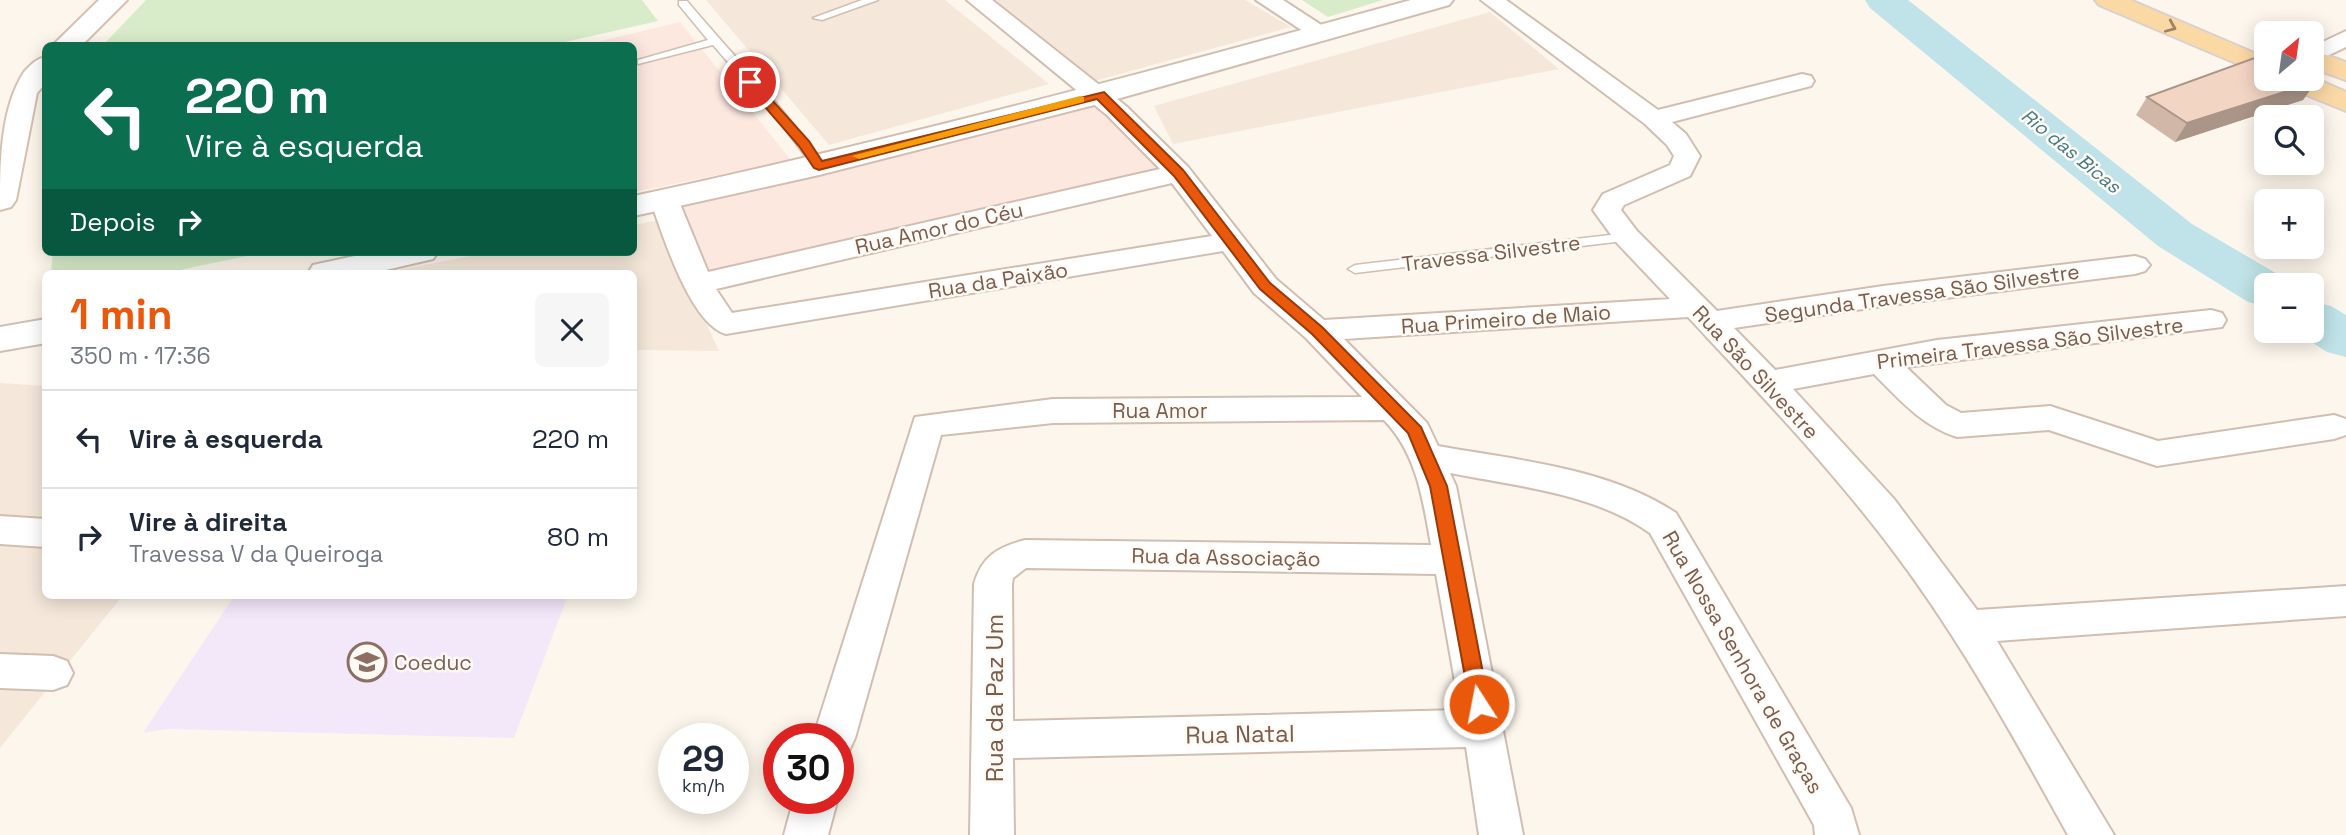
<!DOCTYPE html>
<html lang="pt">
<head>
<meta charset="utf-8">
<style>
  body { margin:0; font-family:"Space Grotesk",sans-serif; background:#f6f6f7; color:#1f2937; height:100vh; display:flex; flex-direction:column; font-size:26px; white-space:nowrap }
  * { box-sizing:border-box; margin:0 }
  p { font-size:23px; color:#747a83 }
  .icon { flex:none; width:38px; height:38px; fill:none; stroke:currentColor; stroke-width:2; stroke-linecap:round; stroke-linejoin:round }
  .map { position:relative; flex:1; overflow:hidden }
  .sheet { position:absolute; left:42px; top:270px; width:595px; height:329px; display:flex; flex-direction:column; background:#fff; border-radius:10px; box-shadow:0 4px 18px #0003 }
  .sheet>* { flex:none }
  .guide { position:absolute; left:42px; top:42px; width:595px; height:214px; border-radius:10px; box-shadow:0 4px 18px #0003; background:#0b6e4f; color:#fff; overflow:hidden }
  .needle { width:46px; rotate:29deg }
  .controls { position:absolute; left:2254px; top:21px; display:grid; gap:14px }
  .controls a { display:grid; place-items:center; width:70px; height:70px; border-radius:10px; background:#fff; box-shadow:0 4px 18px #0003; font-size:35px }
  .speed { position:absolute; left:658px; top:723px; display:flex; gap:14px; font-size:35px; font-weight:700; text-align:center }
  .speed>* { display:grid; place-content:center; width:91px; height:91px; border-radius:50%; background:#fff; box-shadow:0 4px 18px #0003; line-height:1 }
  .speed small { font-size:18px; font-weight:400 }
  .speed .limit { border:10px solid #d22; background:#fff; color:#111 }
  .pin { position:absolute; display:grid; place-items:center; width:60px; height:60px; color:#fff; margin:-30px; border:4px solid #fff; border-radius:50%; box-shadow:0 2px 7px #0007 }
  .me { position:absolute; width:77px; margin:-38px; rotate:349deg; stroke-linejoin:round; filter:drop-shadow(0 0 5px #0008) }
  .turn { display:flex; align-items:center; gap:24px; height:147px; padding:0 28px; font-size:32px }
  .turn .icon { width:91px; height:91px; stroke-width:2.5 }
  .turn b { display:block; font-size:49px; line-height:60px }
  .then { display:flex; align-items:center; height:66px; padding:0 28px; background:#0003; gap:14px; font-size:26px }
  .round { display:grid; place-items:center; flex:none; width:74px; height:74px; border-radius:10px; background:#f6f6f7 }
  .headline { display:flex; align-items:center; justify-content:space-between; height:119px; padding:0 28px }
  h1 { font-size:42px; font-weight:600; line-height:52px; color:#ea580c }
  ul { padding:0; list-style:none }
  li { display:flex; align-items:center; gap:21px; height:98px; padding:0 28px; border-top:2px solid #e0e1e3 }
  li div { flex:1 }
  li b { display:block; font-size:26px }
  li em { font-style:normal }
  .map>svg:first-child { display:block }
  .residential { fill:#f5e8da }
  .commercial { fill:#fde8e0 }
  .education { fill:#f3e8fa }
  .green { fill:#d8ecc9 }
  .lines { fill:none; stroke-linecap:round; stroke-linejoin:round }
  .river { fill:#bfe3e8; fill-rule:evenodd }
  .service-casing { stroke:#d1beb0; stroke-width:3 }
  .minor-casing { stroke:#d1beb0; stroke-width:4 }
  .tertiary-casing { stroke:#d1beb0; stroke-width:4 }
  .secondary-casing { stroke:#d6c0b0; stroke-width:4 }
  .primary-casing { stroke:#dad1cd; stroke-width:4 }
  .service { fill:#fff; fill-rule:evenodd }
  .minor { fill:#fff; fill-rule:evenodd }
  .tertiary { fill:#fff; fill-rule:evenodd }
  .secondary { fill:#fff; fill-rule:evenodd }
  .primary { fill:#fbd9a5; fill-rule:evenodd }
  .wall { fill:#d1b7a8 }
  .shaded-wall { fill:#aa9588 }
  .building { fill:#f3d5c3; stroke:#aa9588; stroke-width:2 }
  .oneway { stroke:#a18267 }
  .route { fill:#ea580c; stroke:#983908; stroke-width:2 }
  .slow { fill:#f59e0b }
  .labels { text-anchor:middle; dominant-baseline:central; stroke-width:5; stroke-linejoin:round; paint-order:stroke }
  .far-water-label { font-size:19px; font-style:italic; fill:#437c86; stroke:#fffaf3 }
  .street-label { font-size:21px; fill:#7a5c4d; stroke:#fffaf3 }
  .education-label { font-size:21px; fill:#785e54; stroke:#fffaf3; text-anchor:start }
  .near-street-label { font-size:24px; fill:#7a5c4d; stroke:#fffaf3 }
</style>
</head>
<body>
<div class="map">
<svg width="2346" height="835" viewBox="0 0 2346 835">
  <rect width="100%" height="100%" fill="#fdf6ec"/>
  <path class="residential" d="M706 0H945L1049 84 829 145Z
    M988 0H1245L1291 27 1094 81Z
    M1490 12 1559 69 1173 144 1154 106Z
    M659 220 719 351 634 350V273H383L492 252H634V225Z
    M0 383 45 386 46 595H123L0 748Z"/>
  <path class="commercial" d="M680 22 791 160 634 192V46H580Z
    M1100 95 1179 173 700 283 664 199Z"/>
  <path class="education" d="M235 595H568L514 738 168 729 143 733Z"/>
  <path class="green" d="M146 0H642L658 21 547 46 103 45Z
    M1302 0H1383L1328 17Z
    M53 252H266L166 273H51Z"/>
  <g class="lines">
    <path class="river" d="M1865 0H1908L2192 224 2284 278 2289 285H2266V306L2248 302 2158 246 1870 8Z
      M2312 301 2331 306 2346 315V357L2327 352 2294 331H2312Z"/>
    <defs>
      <path id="service" d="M862 0H878L822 20 813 18Z
        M679 1H687C733 56 784 107 825 166L823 169H815L783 126 713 45 638 64V60L708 40 679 5Z
        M1627 233 1634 237 1632 240 1355 273 1348 269 1355 265Z"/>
      <path id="minor" d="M967 0H992L1126 106 1188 167 1276 279 1324 320 1670 299 1617 243 1593 210 1603 194 1670 165 1674 156 1667 145 1645 124 1481 0H1506L1658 110 1802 74 1811 76 1814 81 1811 86 1672 122 1686 134 1700 156 1690 176 1624 205 1621 210 1637 231 1717 311 1883 286 2135 256 2145 259 2150 265 2145 271 2135 274 1883 306 1734 328 1775 370 1937 340 2211 310 2222 313 2226 320 2222 327 1906 367 1946 405 1961 413 2050 406 2158 441 2334 415 2346 419V435L2334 439 2157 466 2049 430 1957 437C1922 426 1899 399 1874 374L1793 389 1894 499 1977 610 2346 586V616L1997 641 2114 835H2068C2015 739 1962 643 1897 556 1833 470 1760 394 1688 317L1344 339 1427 423 1438 446C1516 460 1609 468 1676 513L1851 808 1859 835H1815L1814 825 1650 533C1594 493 1516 486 1450 473L1456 486 1523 835H1479L1466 747 1013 758 1014 835H970L974 584C982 556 998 547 1025 540L1431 545C1423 500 1417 454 1384 420L1053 423 941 435 855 738 849 751 838 755V738H813L915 417 1053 399 1362 397 1306 338 1254 293 1223 251 726 334C690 324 662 233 650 199L654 193H674L678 199 708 272 1160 169 1108 116ZM1172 183 1212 236 732 313 716 289ZM1026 568 1436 574 1460 710 1013 721 1012 584 1013 578Z
        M1256 0H1283L1332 32 1328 37H1312Z
        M2346 31V47L2312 63V47Z
        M0 516 46 519V547L0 544Z
        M0 654 53 656 67 661 73 673 67 685 53 690 0 688Z
        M794 798H838L828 835H784Z"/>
      <path id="tertiary" d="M1411 0H1453L1449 5 1110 101 819 175 634 216V196C895 140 1153 71 1411 0Z
        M373 252H438L433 259 373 273H308L313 265Z
        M46 319V343L0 351V327Z"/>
      <path id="secondary" d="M99 0H127L81 46H52Z
        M46 57V83L37 93 16 200 11 207 0 210C0 164 0 109 24 72 31 65 35 59 46 57Z"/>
      <path id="primary" d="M2095 0H2130L2266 58V76L2099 5Z
        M2312 50 2346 62V80L2312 68Z
        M2312 77 2346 92V111L2282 85 2278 79Z"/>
    </defs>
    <use href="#service" class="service-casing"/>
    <use href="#minor" class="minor-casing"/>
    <use href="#tertiary" class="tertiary-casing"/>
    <use href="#secondary" class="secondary-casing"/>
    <use href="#primary" class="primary-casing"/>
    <use href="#service" class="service"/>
    <use href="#minor" class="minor"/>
    <use href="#tertiary" class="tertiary"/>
    <use href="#secondary" class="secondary"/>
    <use href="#primary" class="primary"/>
  </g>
  <path class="wall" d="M2316 82 2303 100 2175 142 2136 115 2147 97Z"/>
  <path class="shaded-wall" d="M2316 82 2303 100 2175 142 2187 123Z"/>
  <path class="building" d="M2260 56 2266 59V79H2309L2316 82 2187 123 2147 97Z"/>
  <defs><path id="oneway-chevron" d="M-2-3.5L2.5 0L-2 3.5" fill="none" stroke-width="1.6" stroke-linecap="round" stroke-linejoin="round" transform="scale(1.75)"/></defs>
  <use class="oneway" href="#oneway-chevron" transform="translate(2171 27) rotate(23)"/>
  <path class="route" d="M746 80H754L809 141 822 161 1104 92 1183 170 1270 283 1322 327 1421 427 1447 486 1489 704 1486 709 1479 712 1473 709 1470 704 1430 486 1408 433 1312 334 1260 289 1174 176 1097 99 819 170 814 168 799 146 746 85Z"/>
  <path class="slow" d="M1080 96 1084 97V102L859 159 852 156Z"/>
  <defs>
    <symbol id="school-ring" viewBox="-11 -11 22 22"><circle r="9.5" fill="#fffaf3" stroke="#8d6e63" stroke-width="1.5"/><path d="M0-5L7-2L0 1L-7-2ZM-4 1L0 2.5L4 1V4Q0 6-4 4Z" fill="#8d6e63"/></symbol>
  </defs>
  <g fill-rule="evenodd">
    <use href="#school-ring" x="345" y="640" width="44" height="44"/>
  </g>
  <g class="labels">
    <g class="far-water-label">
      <text transform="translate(2071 151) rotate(39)">Rio das Bicas</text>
    </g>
    <g class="street-label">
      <text transform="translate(939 228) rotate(-13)">Rua Amor do Céu</text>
      <text transform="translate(1491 253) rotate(-7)">Travessa Silvestre</text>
      <text transform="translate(998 280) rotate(-9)">Rua da Paixão</text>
      <text transform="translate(1922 293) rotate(-8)">Segunda Travessa São Silvestre</text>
      <text transform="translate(1506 319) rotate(-4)">Rua Primeiro de Maio</text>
      <text transform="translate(2030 343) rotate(-7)">Primeira Travessa São Silvestre</text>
      <text transform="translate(1756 372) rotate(47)">Rua São Silvestre</text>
      <text x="1160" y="410">Rua Amor</text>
      <text transform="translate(1226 557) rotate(1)">Rua da Associação</text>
      <text transform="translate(1743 662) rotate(60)">Rua Nossa Senhora de Graças</text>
    </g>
    <g class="education-label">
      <text x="394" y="662">Coeduc</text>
    </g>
    <g class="near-street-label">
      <text transform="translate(994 698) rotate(-90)">Rua da Paz Um</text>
      <text transform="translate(1240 734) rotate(-1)">Rua Natal</text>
    </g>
  </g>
</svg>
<div class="controls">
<a><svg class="needle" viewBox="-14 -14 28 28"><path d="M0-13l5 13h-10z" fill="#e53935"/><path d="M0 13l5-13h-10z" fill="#747a83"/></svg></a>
<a><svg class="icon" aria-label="search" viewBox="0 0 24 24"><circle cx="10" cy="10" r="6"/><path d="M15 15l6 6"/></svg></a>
<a>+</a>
<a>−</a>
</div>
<div class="speed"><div>29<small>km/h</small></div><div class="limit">30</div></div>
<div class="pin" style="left:750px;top:82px;background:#d93025"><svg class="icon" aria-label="arrive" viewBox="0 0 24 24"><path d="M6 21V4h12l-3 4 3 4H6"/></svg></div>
<svg class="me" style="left:1479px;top:704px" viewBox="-20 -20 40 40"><circle r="17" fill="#ea580c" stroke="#fff" stroke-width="3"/><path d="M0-11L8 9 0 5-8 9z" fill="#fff"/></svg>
<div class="guide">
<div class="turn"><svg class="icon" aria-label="left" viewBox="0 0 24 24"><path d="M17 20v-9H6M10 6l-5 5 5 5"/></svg><div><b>220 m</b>Vire à esquerda</div></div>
<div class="then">Depois<svg class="icon" aria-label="right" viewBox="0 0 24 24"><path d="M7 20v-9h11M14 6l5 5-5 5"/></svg></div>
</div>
<section class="sheet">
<div class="headline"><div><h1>1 min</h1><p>350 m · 17:36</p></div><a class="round"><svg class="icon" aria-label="close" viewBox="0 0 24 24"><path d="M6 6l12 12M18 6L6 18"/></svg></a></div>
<ul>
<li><svg class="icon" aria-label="left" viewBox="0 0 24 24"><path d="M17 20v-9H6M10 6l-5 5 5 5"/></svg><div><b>Vire à esquerda</b></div><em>220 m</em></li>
<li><svg class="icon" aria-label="right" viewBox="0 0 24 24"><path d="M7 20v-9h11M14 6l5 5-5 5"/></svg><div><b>Vire à direita</b><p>Travessa V da Queiroga</p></div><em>80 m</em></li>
</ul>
</section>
</div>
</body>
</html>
